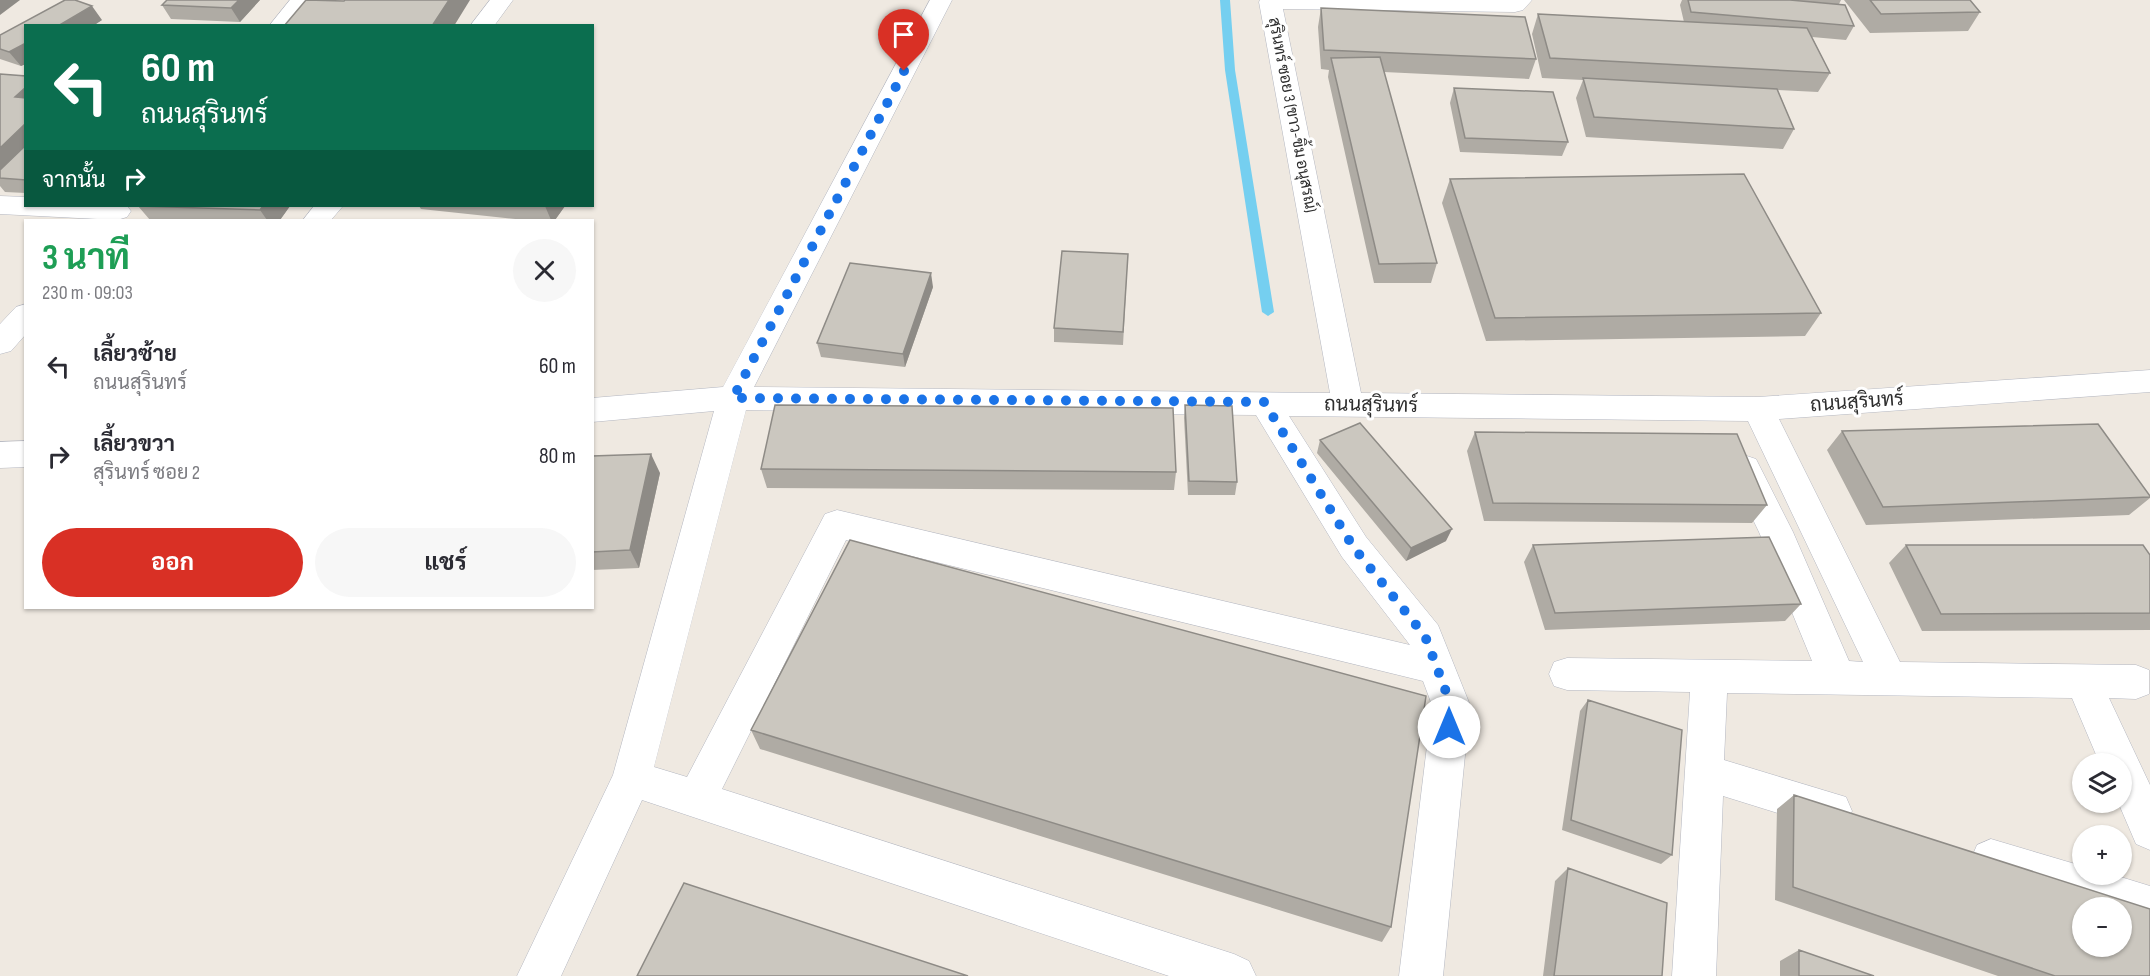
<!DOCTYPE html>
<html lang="th">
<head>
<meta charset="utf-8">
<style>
  body { margin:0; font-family:"Sofia Sans Condensed",Sarabun,sans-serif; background:#f7f7f7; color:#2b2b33; height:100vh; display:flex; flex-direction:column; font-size:22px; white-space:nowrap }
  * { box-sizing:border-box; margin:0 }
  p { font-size:20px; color:#7c7c81 }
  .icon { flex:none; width:33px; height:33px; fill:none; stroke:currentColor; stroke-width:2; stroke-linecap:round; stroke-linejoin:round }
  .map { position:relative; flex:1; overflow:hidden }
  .drawer { position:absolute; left:24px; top:219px; width:570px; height:390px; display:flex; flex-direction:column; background:#fff; border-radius:0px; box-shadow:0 2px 4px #0004 }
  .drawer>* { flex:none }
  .banner { position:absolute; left:24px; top:24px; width:570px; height:183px; border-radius:0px; box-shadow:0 2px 4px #0004; background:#0b6e4f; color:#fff; overflow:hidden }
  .controls { position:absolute; left:2072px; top:753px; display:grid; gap:12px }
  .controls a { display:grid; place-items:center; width:60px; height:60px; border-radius:50%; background:#fff; box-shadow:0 2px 4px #0004; font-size:30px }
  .pin { position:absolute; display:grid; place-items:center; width:51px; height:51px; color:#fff; margin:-62px -26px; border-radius:50% 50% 50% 0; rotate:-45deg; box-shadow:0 0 6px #0007 }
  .pin .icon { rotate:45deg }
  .me { position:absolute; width:66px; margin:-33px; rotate:0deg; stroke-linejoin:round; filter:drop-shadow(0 0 4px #0008) }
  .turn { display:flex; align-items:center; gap:21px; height:126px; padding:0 18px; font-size:27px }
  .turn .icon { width:78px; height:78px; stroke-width:2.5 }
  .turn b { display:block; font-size:42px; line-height:51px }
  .then { display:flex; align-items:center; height:57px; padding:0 18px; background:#0003; gap:12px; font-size:22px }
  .round { display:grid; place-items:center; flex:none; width:63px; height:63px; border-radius:32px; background:#f7f7f7 }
  .headline { display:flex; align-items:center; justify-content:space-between; height:102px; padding:0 18px }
  h1 { font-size:36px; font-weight:700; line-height:45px; color:#1e9e55 }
  .primary-button { display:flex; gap:12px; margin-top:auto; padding:12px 18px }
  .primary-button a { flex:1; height:69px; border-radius:36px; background:#d93025; color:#fff; font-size:24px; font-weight:700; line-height:69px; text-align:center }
  .primary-button a+a { background:#f7f7f7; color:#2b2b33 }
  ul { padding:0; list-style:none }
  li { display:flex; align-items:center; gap:18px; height:90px; padding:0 18px }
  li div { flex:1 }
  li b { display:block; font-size:22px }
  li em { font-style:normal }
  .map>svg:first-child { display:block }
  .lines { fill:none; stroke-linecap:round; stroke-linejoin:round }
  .stream { fill:#75cff0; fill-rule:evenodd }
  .minor-casing { stroke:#b4b7c1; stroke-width:1 }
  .minor { fill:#fff; fill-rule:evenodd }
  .wall { fill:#afaba4 }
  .shaded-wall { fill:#8e8b86 }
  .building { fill:#cbc7bf; stroke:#8e8b86; stroke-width:1.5; fill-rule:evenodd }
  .route { stroke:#1a73e8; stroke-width:10; stroke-dasharray:0 18 }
  .labels { text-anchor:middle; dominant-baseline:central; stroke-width:6; stroke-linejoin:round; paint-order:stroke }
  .far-street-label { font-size:16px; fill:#2e2e2e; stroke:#fff }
  .street-label { font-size:20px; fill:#2e2e2e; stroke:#fff }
</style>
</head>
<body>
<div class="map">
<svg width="2150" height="976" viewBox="0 0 2150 976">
  <rect width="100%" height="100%" fill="#efe9e1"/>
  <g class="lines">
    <path class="stream" d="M1220 0H1230L1235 70 1274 312 1268 316 1262 312 1225 70Z"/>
    <defs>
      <path id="minor" d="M290 0H313L293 26H269Z
        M490 0H513L494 26H470Z
        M930 0H952L754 387 1330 393 1259 2 1260 0H1532L1523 10 1515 12 1283 9 1361 393 1758 397 2150 370V392L1779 419 1900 662 2136 665 2149 670V694L2136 699 2109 698 2150 785V850L2136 844 2118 802H2121V764H2100L2072 698 1727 693 1724 760 1846 797 1852 811 1846 825 1832 830 1723 796 1716 976H1672L1690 692 1567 690 1554 686 1549 674 1554 662 1567 658 1812 661 1759 532 1728 468 1732 459 1744 455 1756 459 1793 532 1849 661 1863 662 1748 421 1289 416 1366 537 1438 625 1470 705 1443 976H1399L1432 705 1423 681 846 540 722 789 1234 954 1249 961 1256 976H1169L642 800 561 976H517L613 775 714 411 592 422V398L723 387ZM746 410 1256 415 1342 557 1410 645 837 510 825 514 687 777 654 767Z
        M0 196 26 197V206H127L131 211 127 217 117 220 0 214Z
        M314 206H343L331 220H303Z
        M26 304V334L11 351 0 354V324L16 307Z
        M26 441V467L0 468V442Z
        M1991 839 2082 866V874H2111L2150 886V928L2121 919V908H2084L1977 873 1971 859 1977 845Z"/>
    </defs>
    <use href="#minor" class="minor-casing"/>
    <use href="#minor" class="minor"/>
  </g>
  <path class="wall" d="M260 0 240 22 171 19 162 5Z
    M1682 0H1841L1839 4 1854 26 1846 40 1812 37 1830 73 1818 92 1778 90 1794 129 1783 149 1586 137 1576 98 1583 80 1542 78 1532 34 1538 14 1684 22 1680 5Z
    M1844 0H1970L1980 12 1968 31 1870 33Z
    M1321 8 1536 59 1529 79 1384 72 1437 263 1431 283H1374L1328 77 1329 70 1321 69 1318 27Z
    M102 20 21 66 0 59V35Z
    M0 74 26 76V193L5 192 0 186Z
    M1454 88 1568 142 1562 156 1460 152 1450 103Z
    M1450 179 1821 313 1805 336 1486 341 1442 203Z
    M138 206H290L280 220H150Z
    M419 206H565L555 220H525L421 209Z
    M1128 254 1123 345 1054 342V328Z
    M933 287 905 367 821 357 817 343Z
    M1185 405 1237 482 1235 495H1188L1184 418Z
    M1842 431 2150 496V498L2129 515 1866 525 1827 450Z
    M1475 432 1767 505 1752 523 1484 521 1467 451Z
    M1320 440 1446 541 1406 561 1317 453Z
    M592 456 660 473 639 568 592 570Z
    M761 469 1176 472 1174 490 767 488Z
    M1533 545 1801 604 1785 621 1545 630 1524 562Z
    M1906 545 2150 555V630L1922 631 1889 563Z
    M1588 700 1672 855 1661 864 1562 830 1580 711Z
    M751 730 1391 927 1382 942 760 749Z
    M1794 795 2150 976H1998L1775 900 1777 809Z
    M1568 868 1662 976H1543L1555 881Z
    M1799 950 1874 976H1780V961Z"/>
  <path class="shaded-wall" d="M0 0H20L0 15Z
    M239 0H260L240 22 231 8Z
    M449 0H470L454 26H432Z
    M92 6 102 20 93 26H58Z
    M26 43V64L21 66 9 52Z
    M26 87V110L15 97Z
    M26 123V149L0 175V148Z
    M263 206H290L280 220H267L260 210Z
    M545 206H565L555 220H551Z
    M931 273 933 287 905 367 903 354Z
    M651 454 660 473 639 568 630 550Z
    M1452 529 1446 541 1406 561 1411 548Z"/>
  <path class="building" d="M65 0H75L92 6 58 26H26V43L9 52 0 49V35Z
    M167 0H239L231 8 162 5Z
    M306 0 344 1 345 0H449L432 26H284Z
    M1688 0H1790L1845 5 1854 26 1691 12Z
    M1870 0H1970L1980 12 1881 14Z
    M1321 8 1525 17 1536 59 1324 50Z
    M1538 14 1807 28 1830 73 1550 58Z
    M1380 57 1437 263 1379 264 1331 58Z
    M0 74 26 76V87L15 97 26 98V123L0 148Z
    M1583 78 1777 89 1794 129 1594 117Z
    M1454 88 1553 92 1568 142 1465 138Z
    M26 145V180L0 178V170Z
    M1744 174 1821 313 1495 318 1450 179Z
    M138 206H263L260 210Z
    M1062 251 1128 254 1123 332 1054 328Z
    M850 263 931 273 903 354 817 343Z
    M775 405 1173 408 1176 472 761 469Z
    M1185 405 1232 406 1237 482 1189 481Z
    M1360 423 1452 529 1411 548 1320 440Z
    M2098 424 2150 496V497L1883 507 1842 431Z
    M1475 432 1737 434 1767 505 1493 503Z
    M651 454 630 550 592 552V456Z
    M1769 537 1801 604 1555 613 1533 545Z
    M850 540 1426 696 1391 927 751 730Z
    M1906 545H2143L2150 555V613L1941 614Z
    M1588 700 1682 730 1672 855 1571 820Z
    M1794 795 2150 909V976H2055L1793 887ZM2082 908H2121V946H2082Z
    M1568 868 1667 903 1662 976H1554Z
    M684 883 968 976H637Z
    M1799 950 1874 976H1799Z"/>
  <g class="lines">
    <path class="route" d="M904 71 733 398 1264 402 1354 548 1425 636 1451 705 1449 727"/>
  </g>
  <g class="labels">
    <g class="far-street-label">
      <text transform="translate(1292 115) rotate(79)">สุรินทร์ ซอย 3 (ขาว-ขิ้ม อนุสรณ์)</text>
    </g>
    <g class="street-label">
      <text transform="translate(1857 402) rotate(-4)">ถนนสุรินทร์</text>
      <text transform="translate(1371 405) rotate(1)">ถนนสุรินทร์</text>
    </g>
  </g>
</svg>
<div class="controls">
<a><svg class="icon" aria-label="layers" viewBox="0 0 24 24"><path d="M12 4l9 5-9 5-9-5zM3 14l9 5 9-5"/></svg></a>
<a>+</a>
<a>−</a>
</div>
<div class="pin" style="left:904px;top:71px;background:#d93025"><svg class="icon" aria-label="arrive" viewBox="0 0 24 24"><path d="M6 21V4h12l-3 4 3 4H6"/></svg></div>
<svg class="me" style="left:1449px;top:727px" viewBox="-20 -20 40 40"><circle r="19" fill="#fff"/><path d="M0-13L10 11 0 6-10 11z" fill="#1a73e8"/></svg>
<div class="banner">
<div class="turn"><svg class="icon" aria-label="left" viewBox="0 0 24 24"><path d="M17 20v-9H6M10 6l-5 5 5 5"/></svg><div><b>60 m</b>ถนนสุรินทร์</div></div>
<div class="then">จากนั้น<svg class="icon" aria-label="right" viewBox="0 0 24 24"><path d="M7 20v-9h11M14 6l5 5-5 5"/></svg></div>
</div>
<section class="drawer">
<div class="headline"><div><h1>3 นาที</h1><p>230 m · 09:03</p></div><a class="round"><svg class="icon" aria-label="close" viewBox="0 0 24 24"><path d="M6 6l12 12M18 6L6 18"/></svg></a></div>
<ul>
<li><svg class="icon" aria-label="left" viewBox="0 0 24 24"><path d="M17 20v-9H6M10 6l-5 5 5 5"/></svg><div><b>เลี้ยวซ้าย</b><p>ถนนสุรินทร์</p></div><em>60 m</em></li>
<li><svg class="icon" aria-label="right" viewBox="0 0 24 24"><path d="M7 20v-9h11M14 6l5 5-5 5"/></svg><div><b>เลี้ยวขวา</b><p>สุรินทร์ ซอย 2</p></div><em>80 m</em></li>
</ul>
<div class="primary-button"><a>ออก</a><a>แชร์</a></div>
</section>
</div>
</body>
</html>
